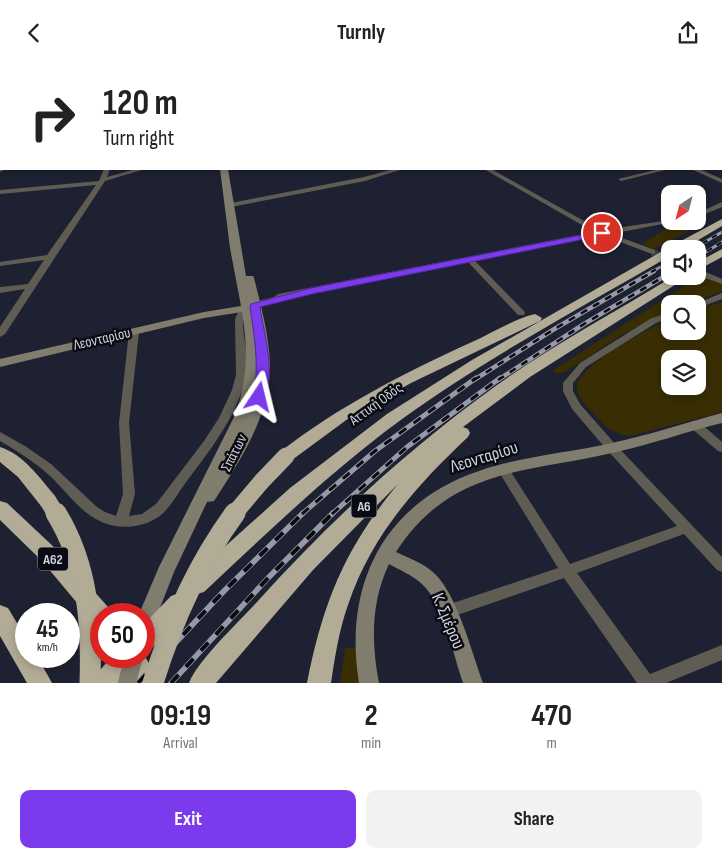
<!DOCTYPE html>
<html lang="en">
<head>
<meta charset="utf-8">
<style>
  body { margin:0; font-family:"Sofia Sans Condensed",sans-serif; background:#f2f2f2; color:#222; height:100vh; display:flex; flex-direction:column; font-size:19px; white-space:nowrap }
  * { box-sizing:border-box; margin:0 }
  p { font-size:16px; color:#767676 }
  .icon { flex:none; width:28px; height:28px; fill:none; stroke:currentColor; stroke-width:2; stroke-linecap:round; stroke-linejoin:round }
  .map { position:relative; height:618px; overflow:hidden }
  .side { display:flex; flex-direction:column; background:#fff; flex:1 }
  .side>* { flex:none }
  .hud { position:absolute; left:0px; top:0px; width:722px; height:105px; box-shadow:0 2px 8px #0003; background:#fff; color:#222; overflow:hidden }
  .needle { width:32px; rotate:216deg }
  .controls { position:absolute; left:661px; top:120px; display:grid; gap:10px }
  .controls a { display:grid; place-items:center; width:45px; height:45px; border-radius:10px; background:#fff; box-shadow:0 2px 8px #0003; font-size:25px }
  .speed { position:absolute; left:15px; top:538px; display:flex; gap:10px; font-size:25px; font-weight:700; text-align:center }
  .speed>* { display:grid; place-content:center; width:65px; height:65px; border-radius:50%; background:#fff; box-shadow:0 2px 8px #0003; line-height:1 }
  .speed small { font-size:12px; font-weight:400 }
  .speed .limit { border:8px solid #d22; background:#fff; color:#111 }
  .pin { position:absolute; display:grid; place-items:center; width:42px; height:42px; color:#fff; margin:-21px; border:2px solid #fff; border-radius:50%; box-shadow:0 1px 5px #0007 }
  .me { position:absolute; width:55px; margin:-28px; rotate:10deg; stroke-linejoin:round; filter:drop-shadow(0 0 4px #0008) }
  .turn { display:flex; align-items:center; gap:18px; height:105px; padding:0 20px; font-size:22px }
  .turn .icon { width:65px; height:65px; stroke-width:2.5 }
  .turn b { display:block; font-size:35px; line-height:42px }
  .eta { display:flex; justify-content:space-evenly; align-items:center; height:85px; text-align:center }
  .eta b { font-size:30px; font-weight:700; line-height:35px }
  .primary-button { display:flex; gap:10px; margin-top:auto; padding:10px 20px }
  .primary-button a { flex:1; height:58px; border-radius:10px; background:#7c3aed; color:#fff; font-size:20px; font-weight:700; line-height:58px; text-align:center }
  .primary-button a+a { background:#f2f2f2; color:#222 }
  header { display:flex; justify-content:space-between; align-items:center; height:65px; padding:0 20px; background:#fff; font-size:22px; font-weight:700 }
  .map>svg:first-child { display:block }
  .green { fill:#382d03; fill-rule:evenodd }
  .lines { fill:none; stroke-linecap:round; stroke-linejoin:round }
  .stream { stroke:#434067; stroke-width:1 }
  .street-tunnel { stroke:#393c4b; stroke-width:7; stroke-dasharray:7 4; stroke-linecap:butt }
  .street { fill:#5e5c53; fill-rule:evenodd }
  .secondary { fill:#807c6e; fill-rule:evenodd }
  .highway { fill:#b2ab96; fill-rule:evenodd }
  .rail-far3-casing { stroke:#9699a6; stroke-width:3 }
  .rail-far2-casing { stroke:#9699a6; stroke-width:4.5 }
  .rail-far1-casing { stroke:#9699a6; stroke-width:5 }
  .rail-casing { stroke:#9699a6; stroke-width:5.5 }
  .rail-far3 { stroke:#0a0b12; stroke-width:2; stroke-dasharray:5.5; stroke-linecap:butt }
  .rail-far2 { stroke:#0a0b12; stroke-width:2.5; stroke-dasharray:7; stroke-linecap:butt }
  .rail-far1 { stroke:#0a0b12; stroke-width:3; stroke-dasharray:9; stroke-linecap:butt }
  .rail { stroke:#0a0b12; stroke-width:4; stroke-dasharray:11; stroke-linecap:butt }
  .secondary-bridge { stroke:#807c6e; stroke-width:18 }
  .highway-bridge-far1 { stroke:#b2ab96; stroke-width:17 }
  .highway-bridge { stroke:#b2ab96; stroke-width:21 }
  .route { fill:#7c3aed; stroke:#51269a }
  .labels { text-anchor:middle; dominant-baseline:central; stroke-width:5; stroke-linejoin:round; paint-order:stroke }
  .shield { fill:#0a0b12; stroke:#9496a0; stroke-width:1 }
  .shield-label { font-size:14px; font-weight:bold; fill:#cfd2dd }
  .street-label { font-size:15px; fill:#cfd2dd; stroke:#0a0b12 }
  .near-street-label { font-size:18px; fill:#cfd2dd; stroke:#0a0b12 }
</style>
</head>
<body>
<header><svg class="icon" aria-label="back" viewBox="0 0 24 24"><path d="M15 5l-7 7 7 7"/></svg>Turnly<svg class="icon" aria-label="share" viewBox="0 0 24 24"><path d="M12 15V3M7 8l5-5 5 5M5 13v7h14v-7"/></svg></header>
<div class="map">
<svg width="722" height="618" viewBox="0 0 722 618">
  <rect width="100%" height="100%" fill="#1e2131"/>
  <path class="green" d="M688 156 700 157V160L654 184 642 179 668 162Z
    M701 210 722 219V226L691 239H670V247L623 269 567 306 558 309 552 306Z
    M722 237V347L630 371C612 369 604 360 592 347 586 340 576 331 577 321 580 299 650 263 670 254V266H698V244ZM670 294H698V321H670Z
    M345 583H362L366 618H340Z"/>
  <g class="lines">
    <path class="stream" d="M656 0 664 1"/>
    <path class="street-tunnel" d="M652 187 670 195"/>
    <path class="street" d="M721 2H722V4H721Z
      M0 9H1V11H0Z
      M0 17H1V19H0Z
      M721 32H722V34H721Z
      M0 40H1V43H0Z
      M721 79H722V83H721Z
      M0 103 6 104 0 107Z
      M104 104H110L107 112 136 104H145L105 116 5 269 0 272V262L25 224 0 228V222L28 219 44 195 0 201V197L47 190 96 120 0 129V125L99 116Z
      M394 104H403L365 116 231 142 228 140 231 138 364 112Z
      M484 104H491L593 161 603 165 670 155V156H678L611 169 655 185V189H652L602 170 474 195 524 246 525 248 524 250H518L467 196 288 233 250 245 244 250 243 255C243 273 249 293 246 311 237 353 209 386 184 420 176 431 168 447 155 454 140 463 120 464 104 458 81 449 67 427 50 411 35 397 17 386 0 376V367L25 381 51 399 97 442 105 447 116 451 123 429 119 358 129 267 131 265H137L139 267 129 358 135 429 129 451 142 449 156 439 204 376 219 353 232 325 236 310 235 255C238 238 260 236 274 232L278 229 594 167Z
      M659 104H669L621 116 618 114Z
      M691 104H699L722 114V118Z
      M722 137V142L698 152V148Z
      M700 207H706L722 214V219L700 211Z
      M722 228V234L701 242H698V239H695Z
      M670 247V253L656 258 586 302 573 318V326L580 339 616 380 722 492V507L717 505 684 469 577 508 650 609 722 580V595L666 618H637L564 513 446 554 441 552 439 547 441 542 558 503 499 407 497 404 499 401 503 400 507 401 570 499 677 461 608 386 572 344 563 326V318L580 298 650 254Z
      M695 356 699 357 722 377V387L718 386 691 363 690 360 691 357Z"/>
    <path class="secondary" d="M174 0H180L181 1H175Z
      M0 47H1V51H0Z
      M220 104H228L246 211H253L254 213C261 241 269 270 270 300 271 349 240 396 214 436L207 437 174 507 151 566 144 569V549H139L159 502 234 352C248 317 248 284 242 247L204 253 0 302V294L204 247 241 241 230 183Z
      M722 348V358C685 367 649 380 612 388 525 408 450 403 396 487 409 493 423 498 434 508 457 529 472 588 483 618H463C453 589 444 540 422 519 412 510 400 505 389 499 371 537 371 577 379 618H359C343 521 383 438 479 406 522 391 568 388 612 378 649 370 685 358 722 348Z"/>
    <path class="highway" d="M722 154V161L683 184H670V191C579 244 484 294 398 357 329 408 267 468 204 527L197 529 190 527 186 520 190 513 290 423 387 349 472 295 666 184Z
      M722 184V192L698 205V197Z
      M674 211H689L530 312 463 362 468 364 470 368 468 372C416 421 371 471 348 540 339 565 335 592 331 618H307C323 537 345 483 398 419L313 505 216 618H189C198 595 239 557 257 537 329 457 409 383 497 320 553 280 615 247 674 211Z
      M535 249 542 253 540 256 411 318 349 353 292 395 286 397 280 395 277 391 280 387C339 341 404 308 472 277 492 268 514 254 535 249Z
      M0 382C23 389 40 413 55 431L57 436 55 441 48 443 41 441 18 412 0 397Z
      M0 436 7 438 56 484 109 543 111 549H101V560L93 557 42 496 0 455Z
      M179 528 187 531 190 538 187 545 152 583 144 586V559L171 531Z
      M0 540 8 543 26 573V591H37L52 618H27L0 571Z
      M144 590 161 618H135L129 608 120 618H92L96 610 112 591H144Z"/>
    <defs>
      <path id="rail-far3" d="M693 184 722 167
        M698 192 722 177
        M651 207 670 197"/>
      <path id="rail-far2" d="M474 315 556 263 654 206
        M498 315 584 259 670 208"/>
      <path id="rail-far1" d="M302 449 375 386 476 313
        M332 449 407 382 500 313"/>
      <path id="rail" d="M138 618 223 527 303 448
        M171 618 268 513 333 448"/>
    </defs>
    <use href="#rail-far3" class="rail-far3-casing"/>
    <use href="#rail-far2" class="rail-far2-casing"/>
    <use href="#rail-far1" class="rail-far1-casing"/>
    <use href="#rail" class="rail-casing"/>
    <use href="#rail-far3" class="rail-far3"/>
    <use href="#rail-far2" class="rail-far2"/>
    <use href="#rail-far1" class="rail-far1"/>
    <use href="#rail" class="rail"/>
    <path class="secondary-bridge" d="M127 618 134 591"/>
    <path class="highway-bridge-far1" d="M48 436 56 449
      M234 449 262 416 286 391"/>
    <path class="highway-bridge" d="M56 448C88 500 92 558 90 618
      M153 618C172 556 197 500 235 448"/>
  </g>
  <path class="route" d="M602 166H605V170L312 229 260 242C264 270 277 309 263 335L259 336 253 332C260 301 254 272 250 241L251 239 311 223Z"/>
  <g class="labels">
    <g class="shield">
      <rect x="351.5" y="429.5" width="25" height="23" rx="4"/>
      <rect x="38" y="482.5" width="30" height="23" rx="4"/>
    </g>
    <g class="shield-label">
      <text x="364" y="441">Α6</text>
      <text x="53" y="494">Α62</text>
    </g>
    <g class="street-label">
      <text transform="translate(102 274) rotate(-13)">Λεονταρίου</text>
      <text transform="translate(376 339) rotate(-36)">Αττική Οδός</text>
      <text transform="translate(234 388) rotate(-63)">Σπάτων</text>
    </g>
    <g class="near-street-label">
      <text transform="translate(484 392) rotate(-17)">Λεονταρίου</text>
      <text transform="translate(448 556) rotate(67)">Κ. Σμέρου</text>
    </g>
  </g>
</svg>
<div class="controls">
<a><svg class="needle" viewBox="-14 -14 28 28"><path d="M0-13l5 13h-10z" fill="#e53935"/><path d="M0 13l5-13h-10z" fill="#767676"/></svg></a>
<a><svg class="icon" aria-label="sound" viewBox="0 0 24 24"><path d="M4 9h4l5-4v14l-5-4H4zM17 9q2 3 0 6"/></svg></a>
<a><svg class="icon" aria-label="search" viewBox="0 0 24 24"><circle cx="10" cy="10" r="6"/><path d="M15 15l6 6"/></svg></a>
<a><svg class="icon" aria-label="layers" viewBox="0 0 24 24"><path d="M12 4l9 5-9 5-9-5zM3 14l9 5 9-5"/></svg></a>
</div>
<div class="speed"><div>45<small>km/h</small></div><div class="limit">50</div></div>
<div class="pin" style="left:602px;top:168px;background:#d93025"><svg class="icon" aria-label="arrive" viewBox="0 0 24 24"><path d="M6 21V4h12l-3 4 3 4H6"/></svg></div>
<svg class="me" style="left:259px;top:332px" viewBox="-20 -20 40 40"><path d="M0-17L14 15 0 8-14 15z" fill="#7c3aed" stroke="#fff" stroke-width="4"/></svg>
<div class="hud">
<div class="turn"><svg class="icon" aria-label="right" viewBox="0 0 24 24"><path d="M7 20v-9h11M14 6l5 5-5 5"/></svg><div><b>120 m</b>Turn right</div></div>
</div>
</div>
<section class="side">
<div class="eta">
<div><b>09:19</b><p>Arrival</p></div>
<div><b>2</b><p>min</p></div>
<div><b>470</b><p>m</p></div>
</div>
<div class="primary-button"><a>Exit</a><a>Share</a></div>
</section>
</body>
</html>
